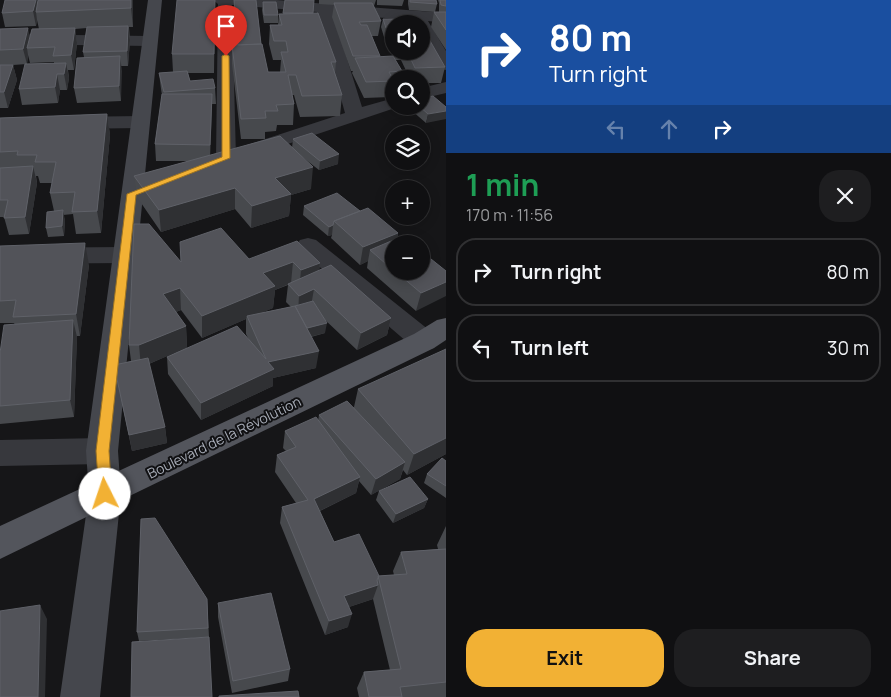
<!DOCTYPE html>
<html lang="en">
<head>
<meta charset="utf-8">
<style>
  body { margin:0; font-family:Manrope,sans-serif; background:#1e1e20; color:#f1f3f6; height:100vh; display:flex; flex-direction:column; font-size:19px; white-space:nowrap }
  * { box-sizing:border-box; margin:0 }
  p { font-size:16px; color:#9c9d9f }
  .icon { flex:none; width:28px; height:28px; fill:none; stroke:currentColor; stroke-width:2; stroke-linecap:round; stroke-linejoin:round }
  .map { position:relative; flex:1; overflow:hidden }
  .side { display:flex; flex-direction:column; background:#101012; width:445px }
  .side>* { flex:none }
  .top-card { background:#1a4fa0; color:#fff; overflow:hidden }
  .fabs { position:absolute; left:385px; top:15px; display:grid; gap:10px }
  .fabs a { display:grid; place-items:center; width:45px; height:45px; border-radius:50%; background:#101012; box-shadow:0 2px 12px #0003,0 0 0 1px #303032; font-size:25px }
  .pin { position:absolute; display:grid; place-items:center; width:42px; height:42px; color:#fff; margin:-51px -21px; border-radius:50% 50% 50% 0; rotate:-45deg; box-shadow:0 0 5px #0007 }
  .pin .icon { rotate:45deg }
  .me { position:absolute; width:55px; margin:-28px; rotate:356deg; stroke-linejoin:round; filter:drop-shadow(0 0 4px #0008) }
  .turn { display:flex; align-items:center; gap:18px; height:105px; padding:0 20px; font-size:22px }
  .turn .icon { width:65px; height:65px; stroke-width:2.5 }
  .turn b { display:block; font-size:35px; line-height:42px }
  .lanes { display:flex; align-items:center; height:48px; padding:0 20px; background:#0003; justify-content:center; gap:25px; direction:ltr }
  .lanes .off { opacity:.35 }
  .round { display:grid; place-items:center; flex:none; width:52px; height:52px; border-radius:20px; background:#1e1e20 }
  .summary { display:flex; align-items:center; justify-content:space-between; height:85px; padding:0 20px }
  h1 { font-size:30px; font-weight:700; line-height:38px; color:#1e9e55 }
  .cta { display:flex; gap:10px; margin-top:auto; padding:10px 20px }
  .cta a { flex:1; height:58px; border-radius:20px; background:#f2b134; color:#111; font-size:20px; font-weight:700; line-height:58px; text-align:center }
  .cta a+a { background:#1e1e20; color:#f1f3f6 }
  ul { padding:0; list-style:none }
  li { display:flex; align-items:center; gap:15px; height:68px; margin:0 10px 8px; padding:0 10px; border:2px solid #303032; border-radius:20px }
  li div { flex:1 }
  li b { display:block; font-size:19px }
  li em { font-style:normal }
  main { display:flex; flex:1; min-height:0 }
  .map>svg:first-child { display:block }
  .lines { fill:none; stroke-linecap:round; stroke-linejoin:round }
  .street { fill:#37383d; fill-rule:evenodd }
  .secondary { fill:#45474d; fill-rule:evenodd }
  .primary { fill:#53555c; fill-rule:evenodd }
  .wall { fill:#47494d; fill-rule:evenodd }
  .shaded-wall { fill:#2f3033 }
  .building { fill:#525359; stroke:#5f6168 }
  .route { fill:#f2b134; stroke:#9d7322 }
  .labels { text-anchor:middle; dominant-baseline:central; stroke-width:4; stroke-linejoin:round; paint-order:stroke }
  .street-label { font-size:14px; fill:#a8adb8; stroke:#111113 }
</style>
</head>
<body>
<main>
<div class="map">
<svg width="446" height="697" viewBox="0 0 446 697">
  <rect width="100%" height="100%" fill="#161618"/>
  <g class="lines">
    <path class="street" d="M213 0H276L446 13V23L428 21 446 51V70L440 69 421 37V24H414L412 20 333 14 362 107 394 98V106H401L255 155 248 157 241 155 238 151 241 147 345 113 317 12 232 5 236 158 233 162 226 164 219 162 216 158 218 4Z
      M0 34 149 36 155 38 157 41 155 44 149 46 0 44Z
      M446 82V93L421 99V88Z
      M140 116 147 118 150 122 147 126 140 128 0 130V118Z
      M308 238 316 240 434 334 438 341 434 348 424 351 414 348 300 250 296 245 300 240Z
      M125 247 134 250 137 255 134 260 125 263 0 264V248Z
      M102 438 113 442 118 451 113 460 102 464 0 466V440Z"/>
    <path class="secondary" d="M148 0H162L118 451 121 494 100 697H60L89 494 86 451Z"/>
    <path class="primary" d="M446 318V340L434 348 0 559V526L414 334 437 320Z"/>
  </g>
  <path class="wall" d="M133 0V27H129L130 40 128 66H121V101L77 103 74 88 84 57 83 52 87 28 75 29 77 43 74 70H68L69 78 67 90H60L58 103 22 105 19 89 54 63V62L30 63 28 55 27 64 13 65 17 80 8 108H0V29L30 37 39 29 37 20 36 26 5 27 2 13 38 3Z
    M215 0 214 73H188L190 81 215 88 216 104H212L210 155 292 148 293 139 338 164 319 170 297 153 311 189 291 195 289 216 251 228 235 209 161 232 137 197 134 176 189 161H156L155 144 162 95 161 89 159 73 173 72 172 54Z
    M234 0H256L261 44 268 72H280L281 60H273L269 44 270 25H278L279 14H283L285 0H316H314L313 13 336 62 335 73 342 95 340 116 300 117 294 95H292L294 104 293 125H277L276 131 265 132V139H241L232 64V45H237Z
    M319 0H376L374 6 381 21 378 36H372L380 57 393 56 385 39 386 37H384L381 27 383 19 394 24V51H421L445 67 441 83H421V79H410L401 60H395L402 71 400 79H394V87H393L391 97 364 98 352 73 353 71H351L332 17 334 5 319 4Z
    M377 0H404L402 6 377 5Z
    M408 0H436L437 4 435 12 409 10 408 4Z
    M438 0H446V50L431 27 434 12H439V3Z
    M263 2 278 15V23H264L262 10Z
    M433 96 426 123 411 110V106H421Z
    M107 114 110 135 101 233 76 234 73 214 63 215 65 220 64 236 48 237 46 228 54 211 50 193 52 183H40L38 176H36L37 183 29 234 9 235 4 217H0V118Z
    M304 206 360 211 398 233 397 239 394 244V271H446L416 311 367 268 368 261 360 265 331 238 332 235 328 236 303 215Z
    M0 246 89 265 80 336H77L74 417 0 424V353L15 325 14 323H0Z
    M249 259 320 263 319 271 391 318 387 335 357 350 324 319 325 333 311 337 316 368 273 378V386L201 420 168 374 167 357 185 348 149 364 165 427 167 443 132 451 114 365 131 361 129 345 181 262ZM288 285 286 302 291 307 260 313 273 308 275 290ZM181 310 202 338 246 319V334L249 340 187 348 186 326 176 312Z
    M358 389 446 454 407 475 403 470 400 479 371 495 359 481 356 493 320 511 334 542 379 576 394 575 393 571 401 552 438 549 437 545 446 526V697H359L357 688 364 672 390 670 373 599 349 607 348 627 325 635 280 523 282 507 296 503 275 472 277 455 286 451 283 448 285 431 318 421 319 415 354 407Z
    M446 461V498L424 483 427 474Z
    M379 491 428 499 424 508 393 523 376 500Z
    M207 599 209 637 139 641 137 632Z
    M218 603 290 669 288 681 232 693 218 617Z"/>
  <path class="shaded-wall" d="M36 0H37L39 10 36 12 37 20 36 26 33 11Z
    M131 0H133V27L131 8Z
    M128 26 130 40 128 66 127 51Z
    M28 28 31 42 27 48 28 55 27 64 23 49Z
    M75 28 77 43 74 70 71 55Z
    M120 56 122 71 121 101 119 86Z
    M66 63 69 78 67 90 64 74Z
    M13 65 17 80 8 108 4 92Z
    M57 74 60 90 58 103 55 87Z
    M212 94V110L210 161V145Z
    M446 111V119L426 123 428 114Z
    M107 114 110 135 101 233 97 211Z
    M339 154 338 164 319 170 320 161Z
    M33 166 37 183 29 234 25 217Z
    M313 167 311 189 291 195 289 216 251 228 252 206 275 178Z
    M235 188V209L161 232 159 210Z
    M63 210 65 220 64 236 62 226Z
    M333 225 332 235 328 236 329 227Z
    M398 233 395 244 370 250 368 261 360 265 363 247Z
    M85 243 89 265 80 336 76 314Z
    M293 262 291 283 275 290 273 308 248 319 247 316 246 319 202 338V316L263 273Z
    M320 263 317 285 299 292 301 270Z
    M446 282V296L416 311 421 293Z
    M180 288 181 310 165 316 163 294Z
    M314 289 311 306 298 313 299 296Z
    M391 318 387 335 357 350 361 333Z
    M73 320 77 337 74 417 70 400Z
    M327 323 325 333 305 338 306 329Z
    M186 326 187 348 141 367 139 345Z
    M319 351 316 368 273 378V386L201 420V403L268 362Z
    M165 427 167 443 132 451 129 435Z
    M446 438V454L407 475 414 454Z
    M405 462 400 479 371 495 376 479Z
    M360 477 356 493 311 515 314 499Z
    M428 499 424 508 393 523 396 514Z
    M378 585 373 599 340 610 344 596Z
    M40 605 47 619 45 697H38Z
    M352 614 348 627 325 635 329 621Z"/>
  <path class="building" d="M5 0H36L33 11 2 13Z
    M38 0H131V8L36 12Z
    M177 0H215L214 54H172Z
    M234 0H256L261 44 238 45Z
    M285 0H314L313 13H283Z
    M410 0H436L437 4 410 2Z
    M440 0H446V6L441 5Z
    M263 2H276L278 15H264Z
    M334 3H372L381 21 359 22 361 25H367L380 56H353Z
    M434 12H446V30Z
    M318 13 336 62H331L342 95 302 96 296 75H288L294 104 276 105 278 111H265L266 118 241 119 232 45 262 44 268 72H286L281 52H288L286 41H274L270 25H282L279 14Z
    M383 19H415L417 24H388L387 28H386Z
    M388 24H394V38Z
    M421 25 445 67 415 68 407 51H421Z
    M128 26 127 51 83 52 87 27Z
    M28 28 23 49 0 50V29Z
    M75 28 71 55 53 56 55 47 27 48 32 29Z
    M120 56 119 86 74 88 77 58Z
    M393 56 402 71 389 72 394 81 366 82 355 58Z
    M66 63 64 74H57L55 87 19 89 25 64Z
    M0 65H13L4 92H0Z
    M187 71 190 81 213 79 215 88 164 92 159 73Z
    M162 94H212L210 145 155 144Z
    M433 96 446 107V111L428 114 419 106H421V99Z
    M107 114 97 211 72 212 75 192 50 193 56 162H35L37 155H17L18 151 0 152V118Z
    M312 133 339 154 320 161 293 139Z
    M280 136 313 167 275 178 291 194 252 206 235 188 159 210 134 176Z
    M33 166 25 217 4 218 8 200H0V168Z
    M337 193 360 211 334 221 333 225 329 227 304 206Z
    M368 208 398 233 363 247 334 221Z
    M63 210 62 226 46 228 47 212Z
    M134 224H149L181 262 180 242 221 228 249 259 297 241 320 263 301 270 293 262 263 273 275 286 202 316 180 288 163 294 186 326 139 345H129Z
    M403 236 412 244H394V271L370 250Z
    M85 243 76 314 13 317 16 300 0 301V246Z
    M421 251 446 271V282L421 293 395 271H421Z
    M331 265 391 318 361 333 314 289 299 296 288 284Z
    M313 301 327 323 307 328 295 306Z
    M295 306 319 351 268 362 274 369 201 403 167 357 237 326 266 359 247 316Z
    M73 320 70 400 0 406V353L4 325Z
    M446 349V438L414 454 358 389Z
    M148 358 165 427 129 435 114 365Z
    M347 401 405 462 376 479 319 415Z
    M316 417 360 477 314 499 334 542 359 534 379 576 377 580 378 585 344 596 352 614 329 621 282 507 308 500 277 455 296 447 285 431Z
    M442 458 446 461V486L427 474Z
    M410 477 428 499 396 514 379 491Z
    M155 518 207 599 208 628 137 632 141 519Z
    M446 549V682L400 687 402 697H369L364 672 401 669 378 576 407 574 401 552Z
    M271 593 290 669 233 681 218 603Z
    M40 605 38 697H0V611Z
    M209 637 212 697H131L132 642Z
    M298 691 299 697H219V696Z"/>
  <path class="route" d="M226 54 229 56 230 158 136 195 109 451 112 494 110 498 105 500 101 498 99 494 96 451 127 194 222 157V56Z"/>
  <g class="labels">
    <g class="street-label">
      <text transform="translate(224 437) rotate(-26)">Boulevard de la Révolution</text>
    </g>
  </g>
</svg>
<div class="fabs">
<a><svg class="icon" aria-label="sound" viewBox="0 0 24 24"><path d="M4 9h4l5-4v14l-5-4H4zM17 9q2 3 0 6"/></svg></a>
<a><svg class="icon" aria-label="search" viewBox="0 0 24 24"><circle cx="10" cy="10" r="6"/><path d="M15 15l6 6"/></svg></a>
<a><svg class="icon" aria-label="layers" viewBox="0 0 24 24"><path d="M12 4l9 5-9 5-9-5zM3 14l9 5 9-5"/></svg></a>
<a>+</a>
<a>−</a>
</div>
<div class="pin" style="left:226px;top:56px;background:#d93025"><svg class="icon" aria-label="arrive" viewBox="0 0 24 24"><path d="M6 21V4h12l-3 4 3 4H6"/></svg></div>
<svg class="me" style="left:105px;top:494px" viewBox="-20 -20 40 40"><circle r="19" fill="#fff"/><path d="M0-13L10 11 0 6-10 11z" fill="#f2b134"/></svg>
</div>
<section class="side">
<div class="top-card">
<div class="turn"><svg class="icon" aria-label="right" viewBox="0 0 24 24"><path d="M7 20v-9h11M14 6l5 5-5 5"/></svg><div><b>80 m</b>Turn right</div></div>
<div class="lanes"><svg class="icon off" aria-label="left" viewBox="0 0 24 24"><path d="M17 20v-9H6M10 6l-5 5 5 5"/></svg><svg class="icon off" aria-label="ahead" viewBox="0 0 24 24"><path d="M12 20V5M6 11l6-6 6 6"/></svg><svg class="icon" aria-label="right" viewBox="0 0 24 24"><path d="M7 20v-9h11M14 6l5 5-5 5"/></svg></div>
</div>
<div class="summary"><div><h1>1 min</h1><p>170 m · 11:56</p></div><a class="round"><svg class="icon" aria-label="close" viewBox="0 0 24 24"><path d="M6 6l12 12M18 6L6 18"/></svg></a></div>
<ul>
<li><svg class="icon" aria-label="right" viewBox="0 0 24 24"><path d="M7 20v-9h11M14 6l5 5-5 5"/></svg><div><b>Turn right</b></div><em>80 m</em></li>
<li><svg class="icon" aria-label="left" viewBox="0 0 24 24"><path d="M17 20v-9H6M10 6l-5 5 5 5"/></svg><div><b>Turn left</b></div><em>30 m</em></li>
</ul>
<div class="cta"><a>Exit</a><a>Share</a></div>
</section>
</main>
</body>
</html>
